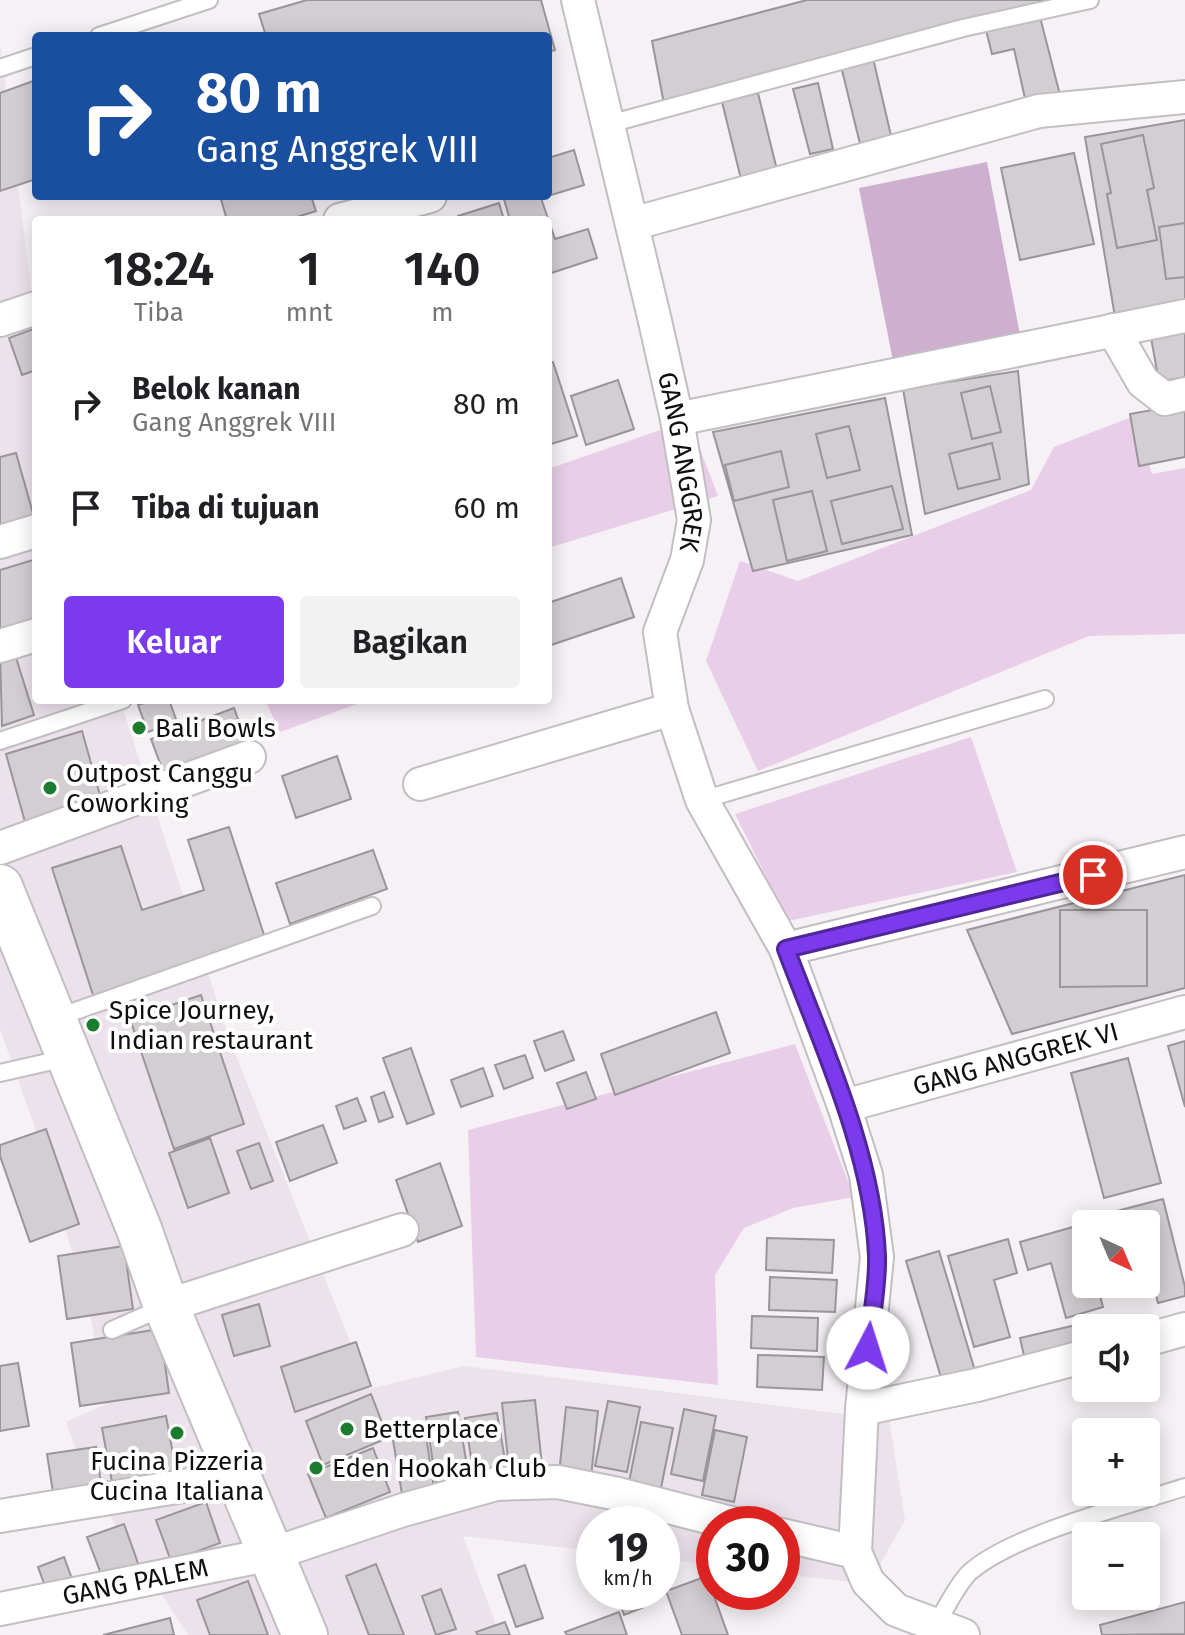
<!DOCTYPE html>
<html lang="id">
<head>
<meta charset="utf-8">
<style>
  body { margin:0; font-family:"Fira Sans",sans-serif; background:#f2f2f2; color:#202124; height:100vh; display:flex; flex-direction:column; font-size:30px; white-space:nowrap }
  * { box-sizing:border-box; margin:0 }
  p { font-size:26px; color:#757577 }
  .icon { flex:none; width:44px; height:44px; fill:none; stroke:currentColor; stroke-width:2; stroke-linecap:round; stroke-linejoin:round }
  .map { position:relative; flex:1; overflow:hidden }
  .details { position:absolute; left:32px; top:216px; width:520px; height:488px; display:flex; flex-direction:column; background:#fff; border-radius:8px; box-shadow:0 4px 20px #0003 }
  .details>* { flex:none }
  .banner { position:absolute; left:32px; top:32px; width:520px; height:168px; border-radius:8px; box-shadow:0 4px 20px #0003; background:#1a4fa0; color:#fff; overflow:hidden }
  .needle { width:52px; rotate:136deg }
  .buttons { position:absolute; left:1072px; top:1210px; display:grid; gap:16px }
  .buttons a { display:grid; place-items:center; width:88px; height:88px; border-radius:8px; background:#fff; box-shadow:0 4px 20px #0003; font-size:40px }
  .speed { position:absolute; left:576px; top:1506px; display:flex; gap:16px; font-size:40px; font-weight:700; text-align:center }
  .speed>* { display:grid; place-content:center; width:104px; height:104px; border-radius:50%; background:#fff; box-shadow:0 4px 20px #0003; line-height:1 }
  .speed small { font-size:20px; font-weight:400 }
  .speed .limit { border:12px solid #d22; background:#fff; color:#111 }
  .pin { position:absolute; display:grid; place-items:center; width:68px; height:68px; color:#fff; margin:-34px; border:4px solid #fff; border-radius:50%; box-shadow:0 2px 8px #0007 }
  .me { position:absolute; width:88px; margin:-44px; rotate:5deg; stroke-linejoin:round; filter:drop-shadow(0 0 6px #0008) }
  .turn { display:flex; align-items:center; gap:28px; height:168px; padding:0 32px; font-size:36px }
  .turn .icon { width:104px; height:104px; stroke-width:2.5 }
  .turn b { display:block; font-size:56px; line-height:68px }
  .eta { display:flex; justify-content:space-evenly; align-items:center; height:136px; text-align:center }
  .eta b { font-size:48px; font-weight:600; line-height:56px }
  .primary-button { display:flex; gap:16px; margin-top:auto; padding:16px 32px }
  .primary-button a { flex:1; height:92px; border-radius:8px; background:#7c3aed; color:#fff; font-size:32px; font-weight:600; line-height:92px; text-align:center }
  .primary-button a+a { background:#f2f2f2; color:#202124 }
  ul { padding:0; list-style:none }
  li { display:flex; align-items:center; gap:24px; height:104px; padding:0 32px }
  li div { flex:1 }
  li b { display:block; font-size:30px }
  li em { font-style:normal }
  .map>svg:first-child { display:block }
  .built { fill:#ece2ec }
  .green { fill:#e8cee8 }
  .forest { fill:#ceafcf }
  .building { fill:#d2ced2; stroke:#999599; stroke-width:2 }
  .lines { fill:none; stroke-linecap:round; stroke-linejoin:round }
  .lane-casing { stroke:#c2bec2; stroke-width:20 }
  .street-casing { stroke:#c2bec2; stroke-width:36 }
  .secondary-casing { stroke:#c2bec2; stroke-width:48 }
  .lane { stroke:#fff; stroke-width:16 }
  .street { stroke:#fff; stroke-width:32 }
  .secondary { stroke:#fff; stroke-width:44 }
  .route-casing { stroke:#51269a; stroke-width:20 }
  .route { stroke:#7c3aed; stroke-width:14 }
  .poi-dot { fill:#1b7c2e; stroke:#fff; stroke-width:3 }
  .labels { text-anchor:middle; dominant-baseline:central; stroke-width:8; stroke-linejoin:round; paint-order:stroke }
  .street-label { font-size:26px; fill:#100e10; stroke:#fff }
  .poi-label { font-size:26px; fill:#100e10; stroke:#fff; text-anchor:start }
</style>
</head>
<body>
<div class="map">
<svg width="1185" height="1635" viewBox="0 0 1185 1635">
  <rect width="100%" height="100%" fill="#f5f1f5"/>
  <path class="built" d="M0 46 36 326V700H120L229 1038 369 1389 464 1366 889 1420 905 1520 869 1584 782 1574V1524H714V1565L662 1559V1524H594V1551L463 1536 500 1635H188L88 1483 66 1422 106 1404 89 1308 33 1122 0 1029Z"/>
  <path class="green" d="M1134 416 1152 474 1185 468V634L1089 636 758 771 706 661 740 561 798 581 1031 490 1054 447Z
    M689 420 718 496 548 548V469Z
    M265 700H368L280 732Z
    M971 737 1017 872 788 921 735 814Z
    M795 1044 854 1197 793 1208 744 1228 715 1275 718 1385 476 1357 468 1130Z"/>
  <path class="forest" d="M987 162 1020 335 893 361 859 188Z"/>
  <path class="building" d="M307 0H541L555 50 548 52V36H266L259 14Z
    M807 0H1051L931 28 664 104 652 41Z
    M1039 13 1060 95 1026 103 1014 49 992 54 985 26Z
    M873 58 892 140 861 148 841 66Z
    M33 81 36 90V179L0 191V93Z
    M818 83 833 149 810 154 793 89Z
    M758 93 778 174 742 183 722 102Z
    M1185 120V302L1115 317 1085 137Z
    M1143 135 1154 188 1147 190 1157 240 1117 248 1107 194 1111 193 1101 144Z
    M574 150 584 185 548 196V158Z
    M1074 153 1094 244 1020 260 1001 168Z
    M220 196H311L316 211 287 220H227Z
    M503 196H547L541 198 555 239 588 229 597 258 548 274V220H510Z
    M499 203 504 220H459L458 216Z
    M1185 223V277L1166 279 1159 227Z
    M1185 325V377L1159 382 1150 332Z
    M36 328V370L22 375 9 338Z
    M553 362 577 436 548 445V364Z
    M1018 371 1029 484 925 514 903 389Z
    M618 380 634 429 586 445 571 396Z
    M990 386 1001 432 972 439 961 393Z
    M885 398 912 535 753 571 713 432Z
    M1185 404V457L1139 466 1130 414Z
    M849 426 860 470 827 478 816 434Z
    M992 443 1000 479 958 489 949 454Z
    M781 451 789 487 734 501 725 465Z
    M16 453 36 524 0 537V457Z
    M892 486 903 529 842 544 831 501Z
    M812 491 827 551 787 561 773 500Z
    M36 559V630L0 641V570Z
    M621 578 634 617 548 646V603Z
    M13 648 34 715 2 726 0 652Z
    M153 700H169L177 722 148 732 138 705Z
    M234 708 247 743 164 774 151 739Z
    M82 731 103 806 27 829 6 754Z
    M337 756 351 799 296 818 282 776Z
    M229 827 266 941 94 998 52 868 121 846 142 910 204 890 188 840Z
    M373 850 387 889 290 924 276 883Z
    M1185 875V988L1012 1034 967 930Z
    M1060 910H1147V986L1060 987Z
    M201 995 244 1124 174 1149 130 1019Z
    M716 1012 730 1053 615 1095 601 1054Z
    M563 1031 574 1060 545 1071 534 1041Z
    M1185 1041V1107L1168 1046Z
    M411 1048 434 1114 407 1124 383 1058Z
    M525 1055 533 1078 504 1089 495 1065Z
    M1128 1058 1161 1183 1104 1198 1071 1073Z
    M483 1068 493 1096 461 1107 451 1080Z
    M586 1072 596 1099 567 1109 557 1083Z
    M384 1092 393 1117 379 1122 371 1097Z
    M357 1098 366 1121 344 1129 336 1106Z
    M323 1125 337 1163 290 1181 276 1142Z
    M46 1129 79 1224 30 1242 0 1156V1145Z
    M210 1138 229 1193 188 1208 169 1153Z
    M259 1143 273 1181 251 1189 237 1151Z
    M440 1163 462 1226 418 1242 396 1180Z
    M1163 1199 1185 1287V1296L1158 1303 1146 1259V1224H1111L1109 1213Z
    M1080 1225 1086 1244V1284H1097L1103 1307 1066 1318 1051 1263 1028 1270 1020 1242Z
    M767 1238 834 1240 832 1273 766 1270Z
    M1008 1239 1017 1273 994 1280 1010 1337 974 1347 948 1256Z
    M124 1246 133 1309 67 1319 58 1256Z
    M939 1251 976 1374 943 1384 906 1261Z
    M770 1277 837 1280 835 1312 769 1310Z
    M259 1304 270 1346 234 1356 222 1315Z
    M752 1316 818 1318 817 1351 751 1348Z
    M1076 1325 1081 1352 1026 1365 1020 1338Z
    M160 1329 169 1393 80 1406 71 1343Z
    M356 1342 371 1386 295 1412 281 1367Z
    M758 1355 824 1357 822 1390 757 1387Z
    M18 1363 29 1426 0 1431V1366Z
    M371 1394 388 1438 323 1465 306 1421Z
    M535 1400 542 1465 509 1469 502 1403Z
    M608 1401 640 1407 627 1472 595 1466Z
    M566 1407 598 1411 591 1477 559 1474Z
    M684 1409 716 1416 703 1481 671 1474Z
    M458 1412 469 1478 436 1483 426 1417Z
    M497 1413 508 1478 475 1484 465 1418Z
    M166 1416 178 1481 114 1493 102 1428Z
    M641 1422 673 1428 660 1493 628 1487Z
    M424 1423 434 1488 402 1494 391 1428Z
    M715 1430 747 1437 734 1502 702 1495Z
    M96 1447 102 1492 54 1499 47 1454Z
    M373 1448 390 1492 326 1518 308 1474Z
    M206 1502 220 1543 171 1561 156 1520Z
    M124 1524 139 1566 103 1579 87 1537Z
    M64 1557 72 1579 46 1589 38 1567Z
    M376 1564 404 1635H369L346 1576Z
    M525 1565 543 1618 516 1627 498 1575Z
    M707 1576 728 1635H682L666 1591Z
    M248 1581 268 1635H210L197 1600Z
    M441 1589 456 1629 436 1635 422 1596Z
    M616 1592H636L642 1608 624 1615Z
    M1185 1602V1634L1102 1635 1100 1625Z
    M619 1612 627 1635H567L565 1632Z
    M170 1618 174 1635H103Z
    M505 1622 510 1635H478L476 1632Z"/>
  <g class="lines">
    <defs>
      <path id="lane" d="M99 36 209 0
        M0 68 36 56
        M609 124 963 28 1090 0
        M0 741 123 700
        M702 800 1045 699
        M53 1019 372 906
        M0 1073 66 1058
        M112 1330 164 1307
        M936 1624C946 1609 956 1586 969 1573 1010 1535 1129 1505 1185 1487"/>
      <g id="street">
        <path id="s1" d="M578 0 655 321 677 419 694 520 687 560 660 632 672 709 702 800 786 949 844 1106 866 1175 877 1257 862 1409 855 1552 868 1582 896 1610 963 1635"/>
        <path d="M340 220 430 196"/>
        <path d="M632 224 1039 111 1185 97"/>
        <path d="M0 320 36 308"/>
        <path d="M1113 330 1143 382 1165 399 1185 394"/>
        <path d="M677 419 1185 316"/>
        <path d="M0 542 36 531"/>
        <path d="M0 646 36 635"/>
        <path d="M420 784 672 709"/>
        <path d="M0 848 249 757"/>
        <path d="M786 949 1185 852"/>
        <path id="s2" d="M844 1106 1185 1012"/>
        <path d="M166 1306 402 1230"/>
        <path d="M1146 1340 1185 1329"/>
        <path d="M862 1409 977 1385 1086 1356"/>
        <path d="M0 1516 238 1477"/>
        <path d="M782 1535 855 1552"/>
        <path id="s3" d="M0 1609 272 1554 403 1510 496 1484 558 1482 618 1494 735 1524"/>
      </g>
      <path id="secondary" d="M0 887 139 1229 166 1306 305 1635"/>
    </defs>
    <use href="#lane" class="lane-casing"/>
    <use href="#street" class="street-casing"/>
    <use href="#secondary" class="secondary-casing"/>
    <use href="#lane" class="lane"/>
    <use href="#street" class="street"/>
    <use href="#secondary" class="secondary"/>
  </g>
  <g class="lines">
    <defs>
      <path id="route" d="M868 1348C871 1318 878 1286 877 1256 873 1154 822 1044 786 949L1093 875"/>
    </defs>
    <use href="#route" class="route-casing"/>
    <use href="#route" class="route"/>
  </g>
  <g class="poi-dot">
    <circle cx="139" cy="728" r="8"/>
    <circle cx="50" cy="788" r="8"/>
    <circle cx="93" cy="1025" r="8"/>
    <circle cx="347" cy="1429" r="8"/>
    <circle cx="177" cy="1433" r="8"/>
    <circle cx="316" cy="1468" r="8"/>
  </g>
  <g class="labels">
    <g class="street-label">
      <text stroke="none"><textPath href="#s1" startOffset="474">GANG ANGGREK</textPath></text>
      <text stroke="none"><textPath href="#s2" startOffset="178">GANG ANGGREK VI</textPath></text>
      <text stroke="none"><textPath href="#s3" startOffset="138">GANG PALEM</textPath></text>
    </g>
    <g class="poi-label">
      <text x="155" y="728">Bali Bowls</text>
      <text x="66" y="773">Outpost Canggu<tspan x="66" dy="30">Coworking</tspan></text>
      <text x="109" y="1010">Spice Journey,<tspan x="109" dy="30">Indian restaurant</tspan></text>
      <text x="363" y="1429">Betterplace</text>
      <text x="177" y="1461" text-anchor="middle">Fucina Pizzeria<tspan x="177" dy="30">Cucina Italiana</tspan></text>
      <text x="332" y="1468">Eden Hookah Club</text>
    </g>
  </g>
</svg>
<div class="buttons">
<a><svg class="needle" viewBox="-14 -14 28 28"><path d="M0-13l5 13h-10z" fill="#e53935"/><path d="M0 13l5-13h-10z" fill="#757577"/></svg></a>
<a><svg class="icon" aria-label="sound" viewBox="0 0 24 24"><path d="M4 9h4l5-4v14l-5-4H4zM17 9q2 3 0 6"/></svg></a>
<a>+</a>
<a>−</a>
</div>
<div class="speed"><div>19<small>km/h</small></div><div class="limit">30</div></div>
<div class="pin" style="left:1093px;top:875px;background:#d93025"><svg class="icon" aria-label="arrive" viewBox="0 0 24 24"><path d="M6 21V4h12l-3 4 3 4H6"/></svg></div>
<svg class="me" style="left:868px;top:1348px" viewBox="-20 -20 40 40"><circle r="19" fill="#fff"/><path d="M0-13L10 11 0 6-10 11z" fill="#7c3aed"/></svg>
<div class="banner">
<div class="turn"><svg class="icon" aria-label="right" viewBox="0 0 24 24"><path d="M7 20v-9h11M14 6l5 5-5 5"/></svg><div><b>80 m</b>Gang Anggrek VIII</div></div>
</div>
<section class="details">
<div class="eta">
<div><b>18:24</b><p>Tiba</p></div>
<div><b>1</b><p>mnt</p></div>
<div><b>140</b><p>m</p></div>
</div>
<ul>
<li><svg class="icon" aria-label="right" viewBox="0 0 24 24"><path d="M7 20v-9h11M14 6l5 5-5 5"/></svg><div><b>Belok kanan</b><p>Gang Anggrek VIII</p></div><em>80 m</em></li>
<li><svg class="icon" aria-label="arrive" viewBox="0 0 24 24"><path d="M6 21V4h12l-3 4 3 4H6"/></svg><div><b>Tiba di tujuan</b></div><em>60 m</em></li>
</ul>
<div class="primary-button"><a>Keluar</a><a>Bagikan</a></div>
</section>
</div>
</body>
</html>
